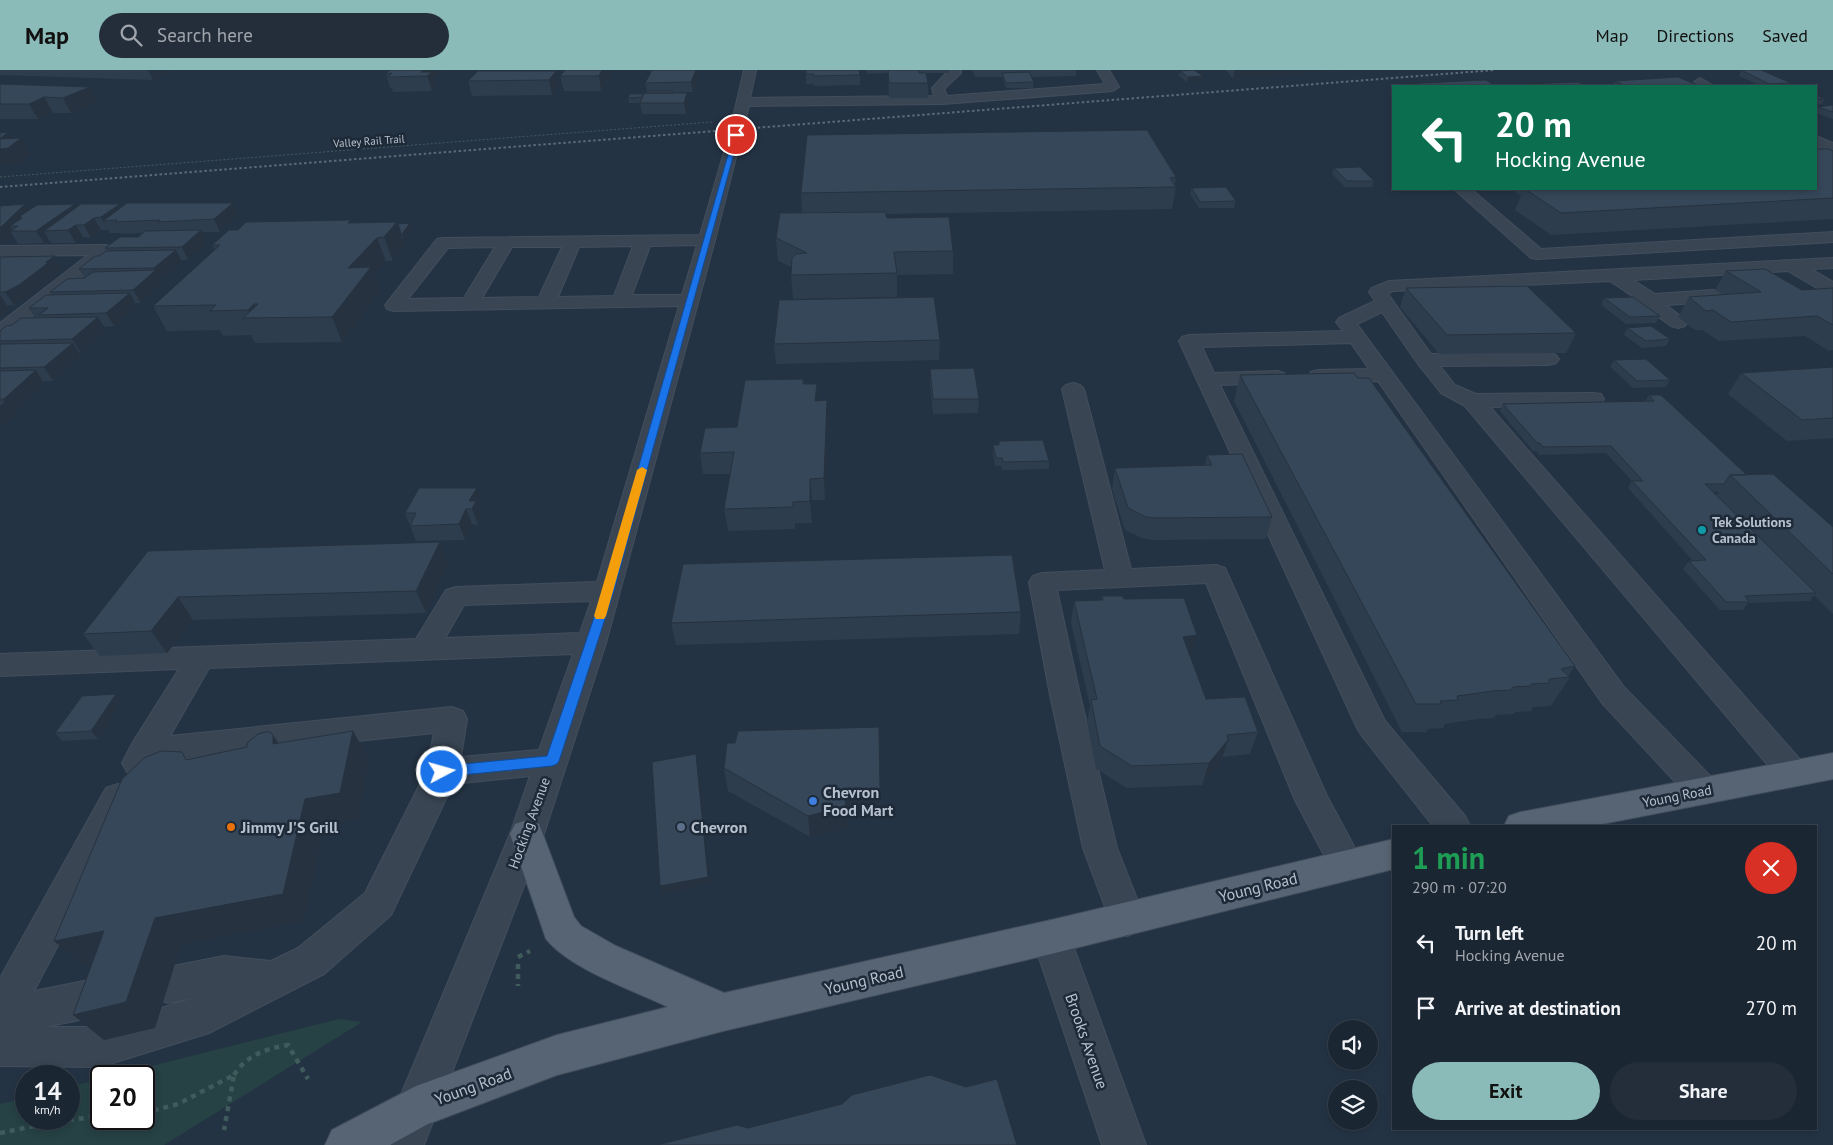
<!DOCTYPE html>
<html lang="en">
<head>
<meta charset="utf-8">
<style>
  body { margin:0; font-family:"PT Sans",sans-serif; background:#242e3b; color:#f1f3f6; height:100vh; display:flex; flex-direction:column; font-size:19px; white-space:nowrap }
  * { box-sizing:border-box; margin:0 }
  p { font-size:16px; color:#a0a5ac }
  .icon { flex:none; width:28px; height:28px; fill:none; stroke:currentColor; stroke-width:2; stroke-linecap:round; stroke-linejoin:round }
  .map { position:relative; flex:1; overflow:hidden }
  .details { position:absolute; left:1392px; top:755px; width:425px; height:305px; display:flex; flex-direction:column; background:#1b2633; border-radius:0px; box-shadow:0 2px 8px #0003,0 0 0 1px #39434e }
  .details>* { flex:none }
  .top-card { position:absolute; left:1392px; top:15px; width:425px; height:105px; border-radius:0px; box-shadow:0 2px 8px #0003,0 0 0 1px #39434e; background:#0b6e4f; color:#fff; overflow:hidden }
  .tools { position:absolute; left:1328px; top:950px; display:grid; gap:10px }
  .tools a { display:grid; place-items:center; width:50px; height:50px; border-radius:50%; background:#1b2633; box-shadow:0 2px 8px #0003,0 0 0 1px #39434e; font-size:25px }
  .speed { position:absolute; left:15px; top:995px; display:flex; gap:10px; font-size:25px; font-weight:700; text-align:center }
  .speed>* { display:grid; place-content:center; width:65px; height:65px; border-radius:50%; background:#1b2633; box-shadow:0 2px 8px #0003,0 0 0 1px #39434e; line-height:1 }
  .speed small { font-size:12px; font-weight:400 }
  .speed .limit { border:2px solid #111; border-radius:8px; background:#fff; color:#111 }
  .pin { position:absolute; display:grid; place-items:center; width:42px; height:42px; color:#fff; margin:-21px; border:2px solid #fff; border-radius:50%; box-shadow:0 1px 5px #0007 }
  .me { position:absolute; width:55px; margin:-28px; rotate:84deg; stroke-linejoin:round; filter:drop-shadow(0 0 4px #0008) }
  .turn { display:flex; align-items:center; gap:18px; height:105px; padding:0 20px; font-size:22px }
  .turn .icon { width:65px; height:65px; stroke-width:2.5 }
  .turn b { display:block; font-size:35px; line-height:42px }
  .round { display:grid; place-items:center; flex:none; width:52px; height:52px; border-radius:26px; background:#242e3b }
  .overview { display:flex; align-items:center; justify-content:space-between; height:85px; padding:0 20px }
  h1 { font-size:30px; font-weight:700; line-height:38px; color:#1e9e55 }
  .cta { display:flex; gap:10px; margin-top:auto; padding:10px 20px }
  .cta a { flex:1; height:58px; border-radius:30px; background:#8bbbb9; color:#111; font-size:20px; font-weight:700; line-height:58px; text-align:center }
  .cta a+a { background:#242e3b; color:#f1f3f6 }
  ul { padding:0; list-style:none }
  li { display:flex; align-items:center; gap:15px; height:65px; padding:0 20px }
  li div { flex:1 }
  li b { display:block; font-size:19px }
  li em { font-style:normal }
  header { display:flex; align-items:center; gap:30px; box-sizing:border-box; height:70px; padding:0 25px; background:#8bbbb9; color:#111 }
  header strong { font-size:24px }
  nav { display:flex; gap:28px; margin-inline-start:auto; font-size:18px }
  .search { width:350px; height:45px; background:#242e3b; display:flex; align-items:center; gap:12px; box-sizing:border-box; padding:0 18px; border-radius:28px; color:#a0a5ac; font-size:19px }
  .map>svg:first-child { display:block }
  .green { fill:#264245 }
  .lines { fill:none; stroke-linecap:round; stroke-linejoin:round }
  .minor-casing { stroke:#434e5c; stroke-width:2 }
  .major-casing { stroke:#434e5c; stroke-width:2 }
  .path-far1 { stroke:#405b5c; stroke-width:1; stroke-dasharray:2 2; stroke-linecap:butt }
  .path { stroke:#405b5c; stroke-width:4.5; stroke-dasharray:5 5; stroke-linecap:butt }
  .minor { fill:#394553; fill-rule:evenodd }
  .major { fill:#576473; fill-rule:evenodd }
  .rail { stroke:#5b697a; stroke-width:2; stroke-dasharray:2.5 2.5; stroke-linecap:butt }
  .wall { fill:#2e3d4d; fill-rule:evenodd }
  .shaded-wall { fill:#26323f }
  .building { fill:#36475a; stroke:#26323f }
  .route { fill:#1a73e8; stroke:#114b97 }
  .slow { fill:#f59e0b }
  .culture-dot { fill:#0f9aa8; stroke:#1e2a38; stroke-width:2 }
  .shop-dot { fill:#3f7fe0; stroke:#1e2a38; stroke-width:2 }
  .food-dot { fill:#e8710a; stroke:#1e2a38; stroke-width:2 }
  .service-dot { fill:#5c6f8a; stroke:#1e2a38; stroke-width:2 }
  .labels { text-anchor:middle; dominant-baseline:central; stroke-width:5; stroke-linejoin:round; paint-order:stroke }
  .far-street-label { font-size:11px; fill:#b6c0cd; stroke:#1e2a38 }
  .poi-label { font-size:14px; font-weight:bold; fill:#b6c0cd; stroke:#1e2a38; text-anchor:start }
  .street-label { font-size:14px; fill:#b6c0cd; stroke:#1e2a38 }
  .near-poi-label { font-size:16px; font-weight:bold; fill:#b6c0cd; stroke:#1e2a38; text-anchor:start }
  .near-street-label { font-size:16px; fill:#b6c0cd; stroke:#1e2a38 }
</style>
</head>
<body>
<header>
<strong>Map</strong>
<div class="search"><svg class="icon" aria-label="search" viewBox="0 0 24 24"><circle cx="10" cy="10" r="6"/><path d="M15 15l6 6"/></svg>Search here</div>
<nav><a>Map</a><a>Directions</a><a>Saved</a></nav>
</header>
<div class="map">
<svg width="1833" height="1075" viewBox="0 0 1833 1075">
  <rect width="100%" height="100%" fill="#243344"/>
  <path class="green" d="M339 949 362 952 164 1075H0V1034L26 1028V1049H69V1017L101 1009V1049H144V1006H112Z"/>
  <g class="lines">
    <defs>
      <path id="minor" d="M744 0H756L750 28 934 26 932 18 949 0H961V3L944 19 947 26 1105 14 1097 0H1109L1119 17 1113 21 942 34 749 36 715 170 606 573 544 764 424 1075H380L510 764 530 706 453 714 391 845 324 904 209 963 100 997 0 996V908L106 718 118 714 130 718 135 728 34 921 114 905 128 911 133 924 128 937 114 943 45 957H100L197 927 168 933 154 928 149 915 154 902 168 897 224 886 271 891 298 878 365 823 426 702 434 663 155 692 149 702 138 706 127 702 122 693 133 672 179 599 0 606V584L416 569 446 520 456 517 597 512 679 236 394 241 387 239 385 235 437 169 443 168 700 165 729 65ZM697 175 682 225H632L650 176ZM633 176 614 226 558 227 579 177ZM495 177 464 228 408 229 448 178ZM512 177H562L539 227 482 228ZM591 531 580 563 445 568 464 535ZM573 584 539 680 461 687 467 649 463 641 452 637 170 666 209 598Z
        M1700 8 1714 16 1696 15 1694 12Z
        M1816 66 1833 73V83L1816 76Z
        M1454 119H1471L1541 179 1833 162V172L1537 189 1531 188Z
        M105 175 111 176 114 180 111 184 7 267 0 269V253L88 185 0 186V176Z
        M1833 188V198L1811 199 1833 212V225L1827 224 1788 201 1633 210 1655 224 1713 220 1720 222 1722 226 1720 230 1713 232 1666 235 1688 252 1685 256 1678 258 1671 256 1650 241 1644 234 1610 211 1393 221 1388 224 1431 284 1549 283 1556 285 1559 289 1556 293 1549 295 1440 296 1455 315 1476 324 1593 323 1601 324 1604 329 1601 334 1593 335 1490 337 1804 694 1809 703 1804 712 1793 716 1782 712 1465 336 1441 323 1418 294 1382 242 1357 254 1624 617 1716 712 1720 721 1716 730 1704 734 1692 730 1602 633 1378 311 1318 312 1311 310 1308 306 1311 302 1318 300 1369 299 1351 273 1202 277 1214 303 1277 301 1284 303 1287 307 1284 311 1277 313 1220 315 1385 651 1465 746 1470 756H1433L1362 666 1357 658 1179 271 1182 267 1189 265 1343 261 1336 252 1339 248 1375 231 1369 222 1372 218 1389 211Z
        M1073 313 1080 315 1084 319 1131 499 1216 495 1225 498 1327 726 1364 795 1359 806 1347 810 1335 806 1295 730 1206 513 1057 520 1080 625 1117 778 1145 849 1140 861 1127 866 1114 861 1083 778 1050 625 1029 512 1033 506 1042 503 1105 500 1062 319 1066 315Z
        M1051 850 1064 855 1070 867 1146 1075H1102L1032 867 1038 855Z"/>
      <path id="major" d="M1833 683V709L1592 756H1504L1509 746 1521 742Z
        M527 750 539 754 574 847 581 856 616 876 724 923 1051 850 1394 769V799L1051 884 723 961 557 1005 428 1054 390 1075H325L332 1060 416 1016 557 965 668 937C633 920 570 899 546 869L510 764 515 754Z"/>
    </defs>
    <use href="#minor" class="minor-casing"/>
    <use href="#major" class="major-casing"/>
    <path class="path-far1" d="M0 107 712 52"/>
    <path class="path" d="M518 887 530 881
      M518 894V916
      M234 1005C247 985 265 979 288 975L308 1009
      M144 1043 178 1034 234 1005 224 1060
      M0 1063 54 1052 101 1046"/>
    <use href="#minor" class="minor"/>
    <use href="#major" class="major"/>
    <path class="rail" d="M0 117 1495 0"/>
  </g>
  <path class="wall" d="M0 0H174L153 10 0 5Z
    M390 0H444L434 9 436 17 432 21 393 22 392 18H390L386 4Z
    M565 0H614L601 21H564L560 6Z
    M650 0H697L698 8 693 22H673L687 23 689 33 686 44H642L640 33H629L628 28 645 23 647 21 645 13 650 4Z
    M860 0V15L814 16V14H806V4Z
    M866 0H949V3H919L928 13V28H889L888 3 867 4Z
    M972 0H1076V6L1031 7 1034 12 1033 18H1006L1002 7H975Z
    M1226 0H1347L1233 9Z
    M1741 0 1791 13 1789 16H1761L1739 6Z
    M556 1 559 15 552 25 472 26 468 11Z
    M1180 1 1203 6 1202 11 1187 12 1179 6Z
    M1615 11 1700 16H1613Z
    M0 14 90 17 98 32 71 43H53L38 49H0Z
    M1816 25 1825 29 1822 34H1816Z
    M1833 35V49L1816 43V38L1817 37Z
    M1833 81V149L1551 165 1515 140 1521 126 1511 119H1816Z
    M1334 98 1374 111 1372 117H1345L1332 104Z
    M1176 107 1175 115 1176 117 1172 139 886 144 887 148 953 181V204L897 205V227L793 229 791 205V197L778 191 776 168 802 142 801 123Z
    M1192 118 1236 131 1234 138H1199L1190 124Z
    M233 133 239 145 220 162H202L208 173 188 190H181L182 192 161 211 163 213 141 233H136L137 236 114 256 104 257 106 260 81 283H79L81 286 53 311H43L45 315 14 343 16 345 0 359V261L12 255 35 248 29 238 52 225 50 222 85 208 79 199 99 186 106 181 105 178 138 167 143 163 122 164 121 163H110L108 160H101L91 168 83 167 76 173H51L49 170 44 173 18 174 13 166 7 171 0 136 28 140 77 137H121Z
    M397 152 398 154 412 160 403 170 405 175 393 191H386L374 204 381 221 342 272 255 273 251 265 223 266 220 260 167 261 153 236 215 180 212 175 352 153Z
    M55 186 62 198 55 204 56 206 27 228 14 235H7L9 239 0 249V187Z
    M1726 201 1802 220 1833 218V280L1829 281 1805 266 1719 271 1702 260H1695L1678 247 1689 227 1723 225 1715 220Z
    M1406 218 1576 263 1566 283 1439 284 1400 237Z
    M1604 228 1660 246 1656 253 1626 254 1601 235Z
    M1627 258 1670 269 1666 276 1642 278 1624 265Z
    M940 270 939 290 776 294 774 274Z
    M1614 290 1670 310 1666 317 1633 318 1610 297Z
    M1833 297V368L1787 371 1728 324 1741 303Z
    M930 299 979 329 978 343 933 344 930 313Z
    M1240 305 1575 596 1568 606 1570 607 1551 636 1533 637 1531 641 1515 642 1514 644 1496 645 1494 648 1477 649 1445 654 1443 658 1428 659 1426 662H1402L1234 331Z
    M803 309 804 314H817L818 331 827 330 829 351 825 430H812V453H795V459L728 461 724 439 730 404H703L700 383 737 357Z
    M1649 325 1747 405 1833 457V544L1814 525 1810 531 1748 533 1743 540H1720L1683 499 1689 491H1693L1628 418 1632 411 1606 383 1539 385 1536 381H1533L1500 341 1503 334 1645 331ZM1713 422H1719L1717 425Z
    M999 371 1049 391V399L1002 400 1001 396H995L993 382V375H998Z
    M1207 385 1272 447 1266 469 1151 470 1142 468 1125 460 1112 419 1115 398 1205 395Z
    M482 433 479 438 482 446 478 455 472 454 465 470 416 471 405 443Z
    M148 481 449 494 426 543 193 550 167 583 100 586 83 564Z
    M1102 526 1124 529 1197 565 1191 587 1206 629 1258 662 1250 684 1223 687 1221 692 1202 715 1127 718 1096 699 1087 652 1090 636 1071 553 1074 531 1101 530Z
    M1021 542 1019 564 676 575 671 553Z
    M116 624 122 632 98 669 62 671 55 663Z
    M879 657 881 741 847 748 848 758 810 767 728 721 724 698 735 673Z"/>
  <path class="shaded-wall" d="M148 0H174L153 10Z
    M423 0H444L434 9 436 17 432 21 427 6 421 2Z
    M602 0H614L601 21 599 6Z
    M696 0H697L698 8 693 22 691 12Z
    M1235 0H1347L1233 9Z
    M556 1 559 15 552 25 549 10Z
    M1203 6 1202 11 1187 12 1188 7Z
    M90 17 98 32 71 43 63 28Z
    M687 23 689 33 686 44 684 33Z
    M44 27 53 43 38 49 29 34Z
    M8 62 14 73 21 68 30 84 18 95 0 96V69Z
    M233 133 239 145 220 162 214 149Z
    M25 134 32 146 22 148 20 146 25 154 18 156H10L13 161H10L13 166 7 171 0 175V158Z
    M75 134 82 146 44 161 49 170 44 173 36 161Z
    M120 134 126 146 103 151 108 160 101 147Z
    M94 148 101 160 91 168 84 155Z
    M397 152 405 175 393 191 384 167Z
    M410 153 412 160 404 170 402 164Z
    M76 155 83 167 76 173 68 160Z
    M201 160 208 173 188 190 182 177Z
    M377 168 386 191 374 204 381 221 342 272 332 247 348 198Z
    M176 180 182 192 161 211 163 213 141 233 133 220 155 200 154 198Z
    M55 186 62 198 55 204 56 206 27 228 14 235 5 222Z
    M130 223 137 236 114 256 106 243Z
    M0 226H1L9 239 0 249Z
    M254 234 261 248H252L248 240Z
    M98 247 106 260 81 283 72 269Z
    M73 273 81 286 53 311 44 297Z
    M36 300 45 315 14 343 16 345 0 359V336L5 331 4 329Z
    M817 314 818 334 815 331Z
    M827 330 829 351 825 430 824 408Z
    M810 409 812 430V453L810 431Z
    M477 418 482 433 479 438 482 446 478 455 469 431Z
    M466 439 472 454 465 470 459 454Z
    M440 472 449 494 426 543 416 521Z
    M178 527 193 550 167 583 151 561Z
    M1197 565 1191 587 1178 590 1183 567Z
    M116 624 122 632 98 669 91 661Z
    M879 657 881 741 847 748 848 758 810 767 808 746 844 726Z
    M353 661 369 689 358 750 324 757 304 851 181 875 155 958 104 970 73 945 155 848 305 729Z
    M273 665 292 693 273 674Z
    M1228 670 1221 692 1202 715 1209 693Z
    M696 684 698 692 710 814 662 824 660 816Z
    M104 861 132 887 84 897 54 871Z"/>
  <path class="building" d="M390 0H423L421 2H432L427 6 388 7 392 3 386 4Z
    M565 0H602L599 6H560Z
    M652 0H696L691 12 645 13Z
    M806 0H859L860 5 813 6 814 4H806Z
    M888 0H919V3H926L928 13H889Z
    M1194 0 1203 6 1188 7 1180 1Z
    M1741 0H1761L1791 13 1769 14Z
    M478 1H556L549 10 468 11Z
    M1029 2 1034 12 1006 13 1002 3Z
    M1678 7 1700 16H1626L1615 11Z
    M1486 10 1495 16H1406L1402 14Z
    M1578 12 1587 16H1528L1524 14Z
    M0 14 90 17 63 28 44 27 29 34H0Z
    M647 21H673L672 23H645Z
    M644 23H687L684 33H640Z
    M630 24H644L642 27 628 28Z
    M1816 25 1825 29H1816Z
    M1833 35V42L1817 37Z
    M1147 60 1176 107 1170 108 1176 117 801 123 807 65Z
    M8 62 0 69V63Z
    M21 68 8 78 0 79V69Z
    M1816 79H1829L1833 81V128L1561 143 1525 119H1816Z
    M1360 97 1374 111H1347L1334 98Z
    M1226 117 1236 131 1200 132 1192 118Z
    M127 133H233L214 149 158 152 160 150 115 152 117 150 103 151Z
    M25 134 0 158V136Z
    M75 134 36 161H10L18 156H10L22 148 20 146 37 135Z
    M81 134H120L101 147 94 148 84 155H76L68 160 44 161Z
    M885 142 887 148 949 147 953 181 894 182 897 203 791 205 792 188 796 184 807 183 776 168 780 143Z
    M351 150 348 153 397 152 384 167 377 168 348 198 371 197 332 247 243 248 258 234H254L248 240 210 241 216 235 153 236 220 175H212L229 160H238L246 152Z
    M410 153 402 164H401L398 154Z
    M201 160 182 177 105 178 120 167H138L145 161Z
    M176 180 154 198 79 199 95 186H99L106 181Z
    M55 186 46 192 48 193 19 215 5 222H0V187Z
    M1765 199 1802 220 1833 218V255L1817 246 1731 252 1713 240 1706 241 1689 227 1761 222 1726 201Z
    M156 200 133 220 50 222 67 209 84 208 93 202Z
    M1527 216 1576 263 1447 265 1406 218Z
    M130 223 106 243 39 245 48 238H29L46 225Z
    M934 227 940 270 774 274 779 230Z
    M1633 227 1660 246 1630 247 1604 228Z
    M98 247 72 269 0 271V261L6 256 12 255 21 248Z
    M1651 256 1670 269 1646 271 1627 258Z
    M73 273 44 297 0 298V276L1 274Z
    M1646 289 1670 310 1637 311 1614 290Z
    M1833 297V348L1802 350 1741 303Z
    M974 298 979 329H933L930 299Z
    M36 300 4 329H0V301Z
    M1354 303 1358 308H1369L1575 596 1561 599 1570 607 1549 609V613L1531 614V616L1513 617 1511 620 1493 621 1457 626 1458 630 1440 631 1441 634H1416L1240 305Z
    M803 309V314H817L815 331 827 330 824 408 810 409V431L793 432V437L724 439 734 382 700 383 705 358 737 357 745 310Z
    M1649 325H1661L1747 405H1730L1724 414H1705L1816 523 1745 526 1749 532H1726L1689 491 1706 490 1632 411H1643L1611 376 1543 377 1540 373H1537L1503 334 1654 331Z
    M0 331H5L0 336Z
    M1043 370 1049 391 1003 392 1002 388H996L993 375H999V371Z
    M1242 384 1272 447 1155 448 1146 447 1128 438 1115 398 1212 395 1207 385Z
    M1773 404 1833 457V504L1730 405Z
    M419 418H477L469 431H476L472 439H466L459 454 410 456 416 443H405Z
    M440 472 416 521 178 527 151 561 83 564 148 481Z
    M1012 485 1021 542 671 553 683 494Z
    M1102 526H1122L1124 529 1184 528 1197 565 1183 567 1206 629 1245 627 1258 662 1227 665 1228 670 1209 693 1132 696 1100 676 1091 630 1097 629 1074 531 1103 530Z
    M116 624 91 661 55 663 82 626Z
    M879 657 880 719 844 726 846 736 808 746 724 698 727 673H735L738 661Z
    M353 661 340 723 305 729 283 824 155 848 126 932 73 945 104 861 54 871 122 709 144 688 161 681 182 682 186 690 247 677V673L258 664 265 662H270L273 665V674Z
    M696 684 708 807 660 816 652 692Z
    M930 1005 966 1017 997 1009 1017 1075H657L737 1055 748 1058 842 1034 852 1025Z"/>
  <path class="route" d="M734 64 739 65 614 521 559 691 557 694 552 696 442 707 437 705 435 702 437 698 442 696 547 686 603 521Z"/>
  <path class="slow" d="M642 397 647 400 606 546 604 549H596L594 546 637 400Z"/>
  <circle class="culture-dot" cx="1702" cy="460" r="5"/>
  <circle class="shop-dot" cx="813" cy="731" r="5"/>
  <circle class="food-dot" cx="231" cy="757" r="5"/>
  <circle class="service-dot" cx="681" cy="757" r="5"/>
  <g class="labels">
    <g class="far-street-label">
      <text transform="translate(369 71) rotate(-4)">Valley Rail Trail</text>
    </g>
    <g class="poi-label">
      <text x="1712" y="452">Tek Solutions<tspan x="1712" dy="16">Canada</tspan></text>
    </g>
    <g class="street-label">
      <text transform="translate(1677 726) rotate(-11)">Young Road</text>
      <text transform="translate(529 753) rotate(-70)">Hocking Avenue</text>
    </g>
    <g class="near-poi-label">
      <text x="823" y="722">Chevron<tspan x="823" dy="18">Food Mart</tspan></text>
      <text x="241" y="757">Jimmy J'S Grill</text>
      <text x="691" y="757">Chevron</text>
    </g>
    <g class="near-street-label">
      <text transform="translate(1258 817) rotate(-14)">Young Road</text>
      <text transform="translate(864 910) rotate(-13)">Young Road</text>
      <text transform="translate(1087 971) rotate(71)">Brooks Avenue</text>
      <text transform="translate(473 1016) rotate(-20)">Young Road</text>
    </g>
  </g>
</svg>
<div class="tools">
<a><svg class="icon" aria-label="sound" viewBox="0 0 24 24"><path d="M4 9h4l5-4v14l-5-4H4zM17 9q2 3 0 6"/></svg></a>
<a><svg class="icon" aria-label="layers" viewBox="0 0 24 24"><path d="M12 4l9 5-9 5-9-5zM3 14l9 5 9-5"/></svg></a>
</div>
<div class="speed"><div>14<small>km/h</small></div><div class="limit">20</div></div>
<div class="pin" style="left:736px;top:65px;background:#d93025"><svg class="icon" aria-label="arrive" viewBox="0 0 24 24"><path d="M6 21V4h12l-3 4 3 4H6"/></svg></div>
<svg class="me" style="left:442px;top:702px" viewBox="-20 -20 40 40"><circle r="17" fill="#1a73e8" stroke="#fff" stroke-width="3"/><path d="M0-11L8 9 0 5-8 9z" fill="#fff"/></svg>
<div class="top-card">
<div class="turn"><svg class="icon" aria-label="left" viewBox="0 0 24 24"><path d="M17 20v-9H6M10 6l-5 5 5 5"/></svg><div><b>20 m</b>Hocking Avenue</div></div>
</div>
<section class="details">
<div class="overview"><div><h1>1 min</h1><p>290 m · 07:20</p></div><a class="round" style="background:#d93025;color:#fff"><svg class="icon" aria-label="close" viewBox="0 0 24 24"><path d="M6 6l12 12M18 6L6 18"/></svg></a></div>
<ul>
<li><svg class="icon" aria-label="left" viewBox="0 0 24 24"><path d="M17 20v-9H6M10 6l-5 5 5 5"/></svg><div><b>Turn left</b><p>Hocking Avenue</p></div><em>20 m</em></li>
<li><svg class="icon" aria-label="arrive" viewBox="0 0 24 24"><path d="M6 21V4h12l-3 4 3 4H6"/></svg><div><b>Arrive at destination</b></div><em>270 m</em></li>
</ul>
<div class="cta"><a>Exit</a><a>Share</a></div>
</section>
</div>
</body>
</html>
